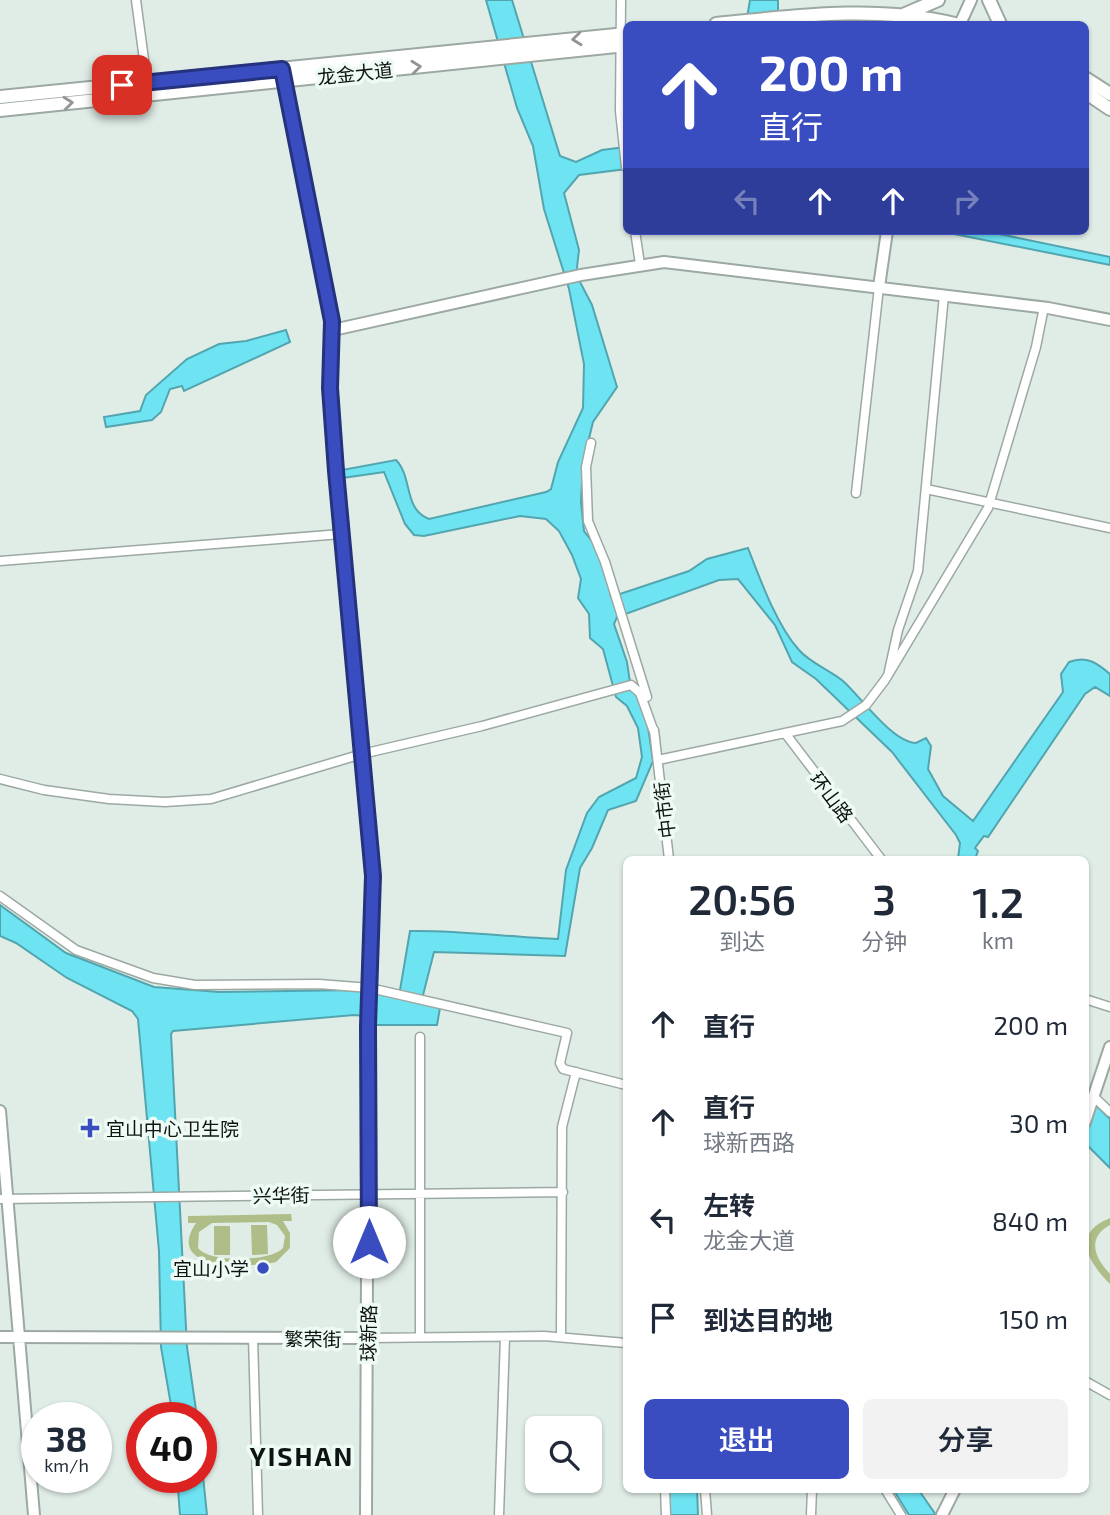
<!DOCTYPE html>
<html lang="zh">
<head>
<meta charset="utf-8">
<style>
  body { margin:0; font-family:"Exo 2","Noto Sans SC",sans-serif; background:#f2f2f3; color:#1f2937; height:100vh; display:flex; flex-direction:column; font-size:26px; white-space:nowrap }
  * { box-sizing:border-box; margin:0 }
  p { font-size:23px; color:#747a83 }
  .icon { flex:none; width:38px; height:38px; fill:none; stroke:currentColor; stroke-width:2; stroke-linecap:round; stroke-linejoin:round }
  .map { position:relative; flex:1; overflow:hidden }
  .details { position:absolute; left:623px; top:856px; width:466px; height:637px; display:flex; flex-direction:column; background:#fff; border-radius:10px; box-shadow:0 2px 5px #0004 }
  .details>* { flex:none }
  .hud { position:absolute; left:623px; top:21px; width:466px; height:214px; border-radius:10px; box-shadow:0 2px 5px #0004; background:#394dc0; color:#fff; overflow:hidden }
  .fabs { position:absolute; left:525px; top:1416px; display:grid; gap:14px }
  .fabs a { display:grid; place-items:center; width:77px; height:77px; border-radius:10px; background:#fff; box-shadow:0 2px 5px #0004; font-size:35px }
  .speed { position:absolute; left:21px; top:1402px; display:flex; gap:14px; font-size:35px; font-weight:700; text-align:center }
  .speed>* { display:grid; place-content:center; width:91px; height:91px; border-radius:50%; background:#fff; box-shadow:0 2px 5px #0004; line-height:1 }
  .speed small { font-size:18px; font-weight:400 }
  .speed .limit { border:10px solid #d22; background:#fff; color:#111 }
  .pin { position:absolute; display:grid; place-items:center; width:60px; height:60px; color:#fff; margin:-30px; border-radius:14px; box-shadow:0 4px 10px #0006 }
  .me { position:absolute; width:77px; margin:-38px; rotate:0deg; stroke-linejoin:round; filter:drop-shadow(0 0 5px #0008) }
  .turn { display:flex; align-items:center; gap:24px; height:147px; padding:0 21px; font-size:32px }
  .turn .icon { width:91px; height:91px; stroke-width:2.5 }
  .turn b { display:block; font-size:49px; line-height:60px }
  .lanes { display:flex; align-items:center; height:66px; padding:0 21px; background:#0003; justify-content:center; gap:35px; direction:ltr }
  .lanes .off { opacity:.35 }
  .eta { display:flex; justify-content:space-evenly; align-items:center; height:119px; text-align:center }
  .eta b { font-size:42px; font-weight:600; line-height:49px }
  .primary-button { display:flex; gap:14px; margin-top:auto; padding:14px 21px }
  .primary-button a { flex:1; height:80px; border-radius:10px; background:#394dc0; color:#fff; font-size:28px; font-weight:600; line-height:80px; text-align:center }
  .primary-button a+a { background:#f2f2f3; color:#1f2937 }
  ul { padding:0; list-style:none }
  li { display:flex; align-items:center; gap:21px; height:98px; padding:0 21px }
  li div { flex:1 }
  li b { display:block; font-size:26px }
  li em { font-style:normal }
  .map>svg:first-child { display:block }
  .green { fill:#afbe89; fill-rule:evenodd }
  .water { fill:#6ee4f3; stroke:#52a5af; stroke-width:2 }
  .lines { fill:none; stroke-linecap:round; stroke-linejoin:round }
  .street-casing { stroke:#9ca8a2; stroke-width:11 }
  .secondary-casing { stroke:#9ca8a2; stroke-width:14 }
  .primary-casing { stroke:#9ca8a2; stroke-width:16 }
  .street { stroke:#fff; stroke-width:8 }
  .secondary { stroke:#fff; stroke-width:10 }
  .primary { stroke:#fff; stroke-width:12 }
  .oneway { stroke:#939594 }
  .route-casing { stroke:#25327d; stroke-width:18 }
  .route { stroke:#394dc0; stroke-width:12 }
  .poi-dot { fill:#394dc0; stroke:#edfbf4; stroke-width:2.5 }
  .labels { text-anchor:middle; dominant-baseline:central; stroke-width:7; stroke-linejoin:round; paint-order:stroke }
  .street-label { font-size:19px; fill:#0f1311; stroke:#edfbf4 }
  .poi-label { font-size:19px; fill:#0f1311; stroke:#edfbf4; text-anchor:start }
  .district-label { font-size:26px; font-weight:bold; letter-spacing:2px; fill:#0f1311; stroke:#edfbf4 }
</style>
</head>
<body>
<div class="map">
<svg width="1110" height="1515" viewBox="0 0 1110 1515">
  <rect width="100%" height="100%" fill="#e0ede6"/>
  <path class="green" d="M291 1214 292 1221H283L290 1233V1248L276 1262C251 1268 163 1272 196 1223H188V1216ZM269 1222 277 1225 285 1236 283 1248C271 1262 209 1263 198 1248L199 1232 212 1223Z
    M1110 1218V1225C1086 1238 1095 1258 1110 1274V1284C1089 1263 1070 1234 1110 1218Z
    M251 1225H267L268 1254 252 1255Z
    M214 1226H230V1255H214Z"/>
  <path class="water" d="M486 0H512L560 156 576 162 602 150 626 147V169L579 175 564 193 579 250 577 267 580 282 592 305 617 387 593 422 583 463 581 502 584 531 594 544 606 572 611 597 689 571 707 559 748 548C760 579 777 626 799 650 810 663 830 670 843 681 861 697 892 742 916 743L926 738 931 746 928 769 943 796 973 821 1063 692 1061 674 1069 662C1086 655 1097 663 1110 674V696L1095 687 1085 694 988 837 984 836 975 848 978 851 975 859H958L960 843 956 835 892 752 816 679 792 662 775 625 738 579 719 580 617 617 614 624 627 662 631 689 639 699 648 727 653 761 636 801 608 810 592 848 580 868 565 956 434 952 422 999 440 1008 437 1025H375L374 1017 354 1015 173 1031 171 1034 187 1347 197 1417H173L161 1347 159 1251 138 1019 132 1011 67 978 16 943 0 936V905L66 953 154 987 219 992 358 990 399 996 410 931C459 930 508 937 558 939L566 870 587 813 599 797 636 778 642 757 638 728 627 706 616 697 603 649 590 638 589 614 578 598 581 579 572 555 559 531 546 519 520 516 424 536 414 535 405 524 384 472 342 478V470L396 460C413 477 403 509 429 519L546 492 551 489 558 462 583 408 584 364 569 289 544 209 533 146 517 108Z
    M750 0H778V24H746Z
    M939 231H985L1110 257V265Z
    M286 330 290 342 184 391 182 386 170 389 161 412 152 420 106 427 104 417 140 411 146 395 187 359 219 344 246 341Z
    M1085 1094 1110 1119V1168L1085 1143Z
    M201 1457 207 1515H180L177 1477H201Z
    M668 1489H697L698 1515H670Z
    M893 1489H918L936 1515H909Z"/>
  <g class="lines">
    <defs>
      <path id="street" d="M136 0 147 82
        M621 0 620 111 626 167
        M635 231 640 264
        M591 443 586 467 588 521 605 562 647 697
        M926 489 1110 528
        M856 493 879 287
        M0 561 341 534
        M889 671 898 630 918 571 944 295
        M654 730 669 859
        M785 733 881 859
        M658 760 842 721 866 705 885 680 988 508 1036 347 1044 307
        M0 779 44 790 109 799 165 802 211 799 362 754 482 726 631 685 640 693 654 732
        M0 896 76 950 153 978 195 985 319 984 370 988 567 1033 560 1063 563 1069 626 1085
        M1085 999 1110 1007
        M420 1037V1337
        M1093 1096 1110 1112
        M0 1199 563 1192
        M253 1337 258 1515
        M561 1337 562 1127 576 1072
        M368 1338 544 1336 626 1343
        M1085 1381 1110 1395
        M665 1489 666 1515
        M705 1489 707 1515
        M885 1489 901 1515
        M499 1515 505 1337
        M811 1515 812 1489"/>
      <path id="secondary" d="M960 24 971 0
        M283 72 332 321 330 388 338 498 373 876 368 1026 366 1515
        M879 287 887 231
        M333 330 581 275 664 262 1048 308 1110 320
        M0 1111 34 1515
        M1085 1122 1110 1047
        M0 1337 368 1338
        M942 1515 955 1489"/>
      <path id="primary" d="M989 0 1000 24
        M903 15 938 0
        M716 24C796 16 876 5 955 24
        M1085 78 1110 94
        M1085 92 1110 109
        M0 97 626 34
        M0 110 626 45"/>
    </defs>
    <use href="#street" class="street-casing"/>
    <use href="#secondary" class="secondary-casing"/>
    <use href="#primary" class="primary-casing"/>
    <use href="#street" class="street"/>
    <use href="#secondary" class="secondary"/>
    <use href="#primary" class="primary"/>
  </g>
  <defs><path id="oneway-chevron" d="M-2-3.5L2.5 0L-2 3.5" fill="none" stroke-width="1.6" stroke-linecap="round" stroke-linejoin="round" transform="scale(1.75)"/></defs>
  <g class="oneway">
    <use href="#oneway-chevron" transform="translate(577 39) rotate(174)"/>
    <use href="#oneway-chevron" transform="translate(416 67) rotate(-6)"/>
    <use href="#oneway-chevron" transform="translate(68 103) rotate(-6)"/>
  </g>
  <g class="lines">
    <defs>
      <path id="route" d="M122 85 282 69 332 321 330 388 336 471 373 876 368 1026 369 1242"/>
    </defs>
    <use href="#route" class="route-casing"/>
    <use href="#route" class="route"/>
  </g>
  <g class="poi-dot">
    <path d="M86.5 1117.5h7v7h7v7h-7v7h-7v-7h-7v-7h7z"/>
    <circle cx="263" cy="1268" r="7"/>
  </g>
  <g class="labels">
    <g class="street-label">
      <text transform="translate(355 73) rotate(-6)">龙金大道</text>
      <text transform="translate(832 797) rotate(53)">环山路</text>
      <text transform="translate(664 810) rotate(-97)">中市街</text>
      <text transform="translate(281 1195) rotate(-1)">兴华街</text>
      <text transform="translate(368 1333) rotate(-89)">球新路</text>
      <text x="313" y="1338">繁荣街</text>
    </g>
    <g class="poi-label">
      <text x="106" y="1128">宜山中心卫生院</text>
      <text x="249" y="1268" text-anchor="end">宜山小学</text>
    </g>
    <g class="district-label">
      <text x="302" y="1455">YISHAN</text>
    </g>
  </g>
</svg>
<div class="fabs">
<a><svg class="icon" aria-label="search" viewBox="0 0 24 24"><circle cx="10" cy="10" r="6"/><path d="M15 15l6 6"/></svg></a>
</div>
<div class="speed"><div>38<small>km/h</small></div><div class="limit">40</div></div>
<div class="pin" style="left:122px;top:85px;background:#d93025"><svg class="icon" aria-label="arrive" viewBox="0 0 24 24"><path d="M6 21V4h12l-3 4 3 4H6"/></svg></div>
<svg class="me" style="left:369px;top:1242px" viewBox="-20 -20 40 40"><circle r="19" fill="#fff"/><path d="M0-13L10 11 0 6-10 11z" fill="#394dc0"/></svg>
<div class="hud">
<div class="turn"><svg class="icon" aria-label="ahead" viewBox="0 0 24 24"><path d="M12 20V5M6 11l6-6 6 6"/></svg><div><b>200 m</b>直行</div></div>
<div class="lanes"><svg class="icon off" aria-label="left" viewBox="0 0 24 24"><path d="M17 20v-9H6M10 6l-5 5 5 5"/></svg><svg class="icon" aria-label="ahead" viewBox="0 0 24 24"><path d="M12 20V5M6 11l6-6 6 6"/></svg><svg class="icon" aria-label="ahead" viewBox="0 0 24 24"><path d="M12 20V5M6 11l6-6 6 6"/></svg><svg class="icon off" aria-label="right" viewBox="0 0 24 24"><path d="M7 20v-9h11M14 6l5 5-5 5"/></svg></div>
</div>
<section class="details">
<div class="eta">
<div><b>20:56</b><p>到达</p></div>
<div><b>3</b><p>分钟</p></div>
<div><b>1.2</b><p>km</p></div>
</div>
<ul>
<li><svg class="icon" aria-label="ahead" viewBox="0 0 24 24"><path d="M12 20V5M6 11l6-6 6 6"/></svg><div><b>直行</b></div><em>200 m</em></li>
<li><svg class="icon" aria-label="ahead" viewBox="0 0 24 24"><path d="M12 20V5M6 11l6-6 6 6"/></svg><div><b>直行</b><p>球新西路</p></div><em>30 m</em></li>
<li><svg class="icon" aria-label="left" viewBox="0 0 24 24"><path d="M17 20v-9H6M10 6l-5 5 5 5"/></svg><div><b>左转</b><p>龙金大道</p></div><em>840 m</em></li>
<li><svg class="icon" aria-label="arrive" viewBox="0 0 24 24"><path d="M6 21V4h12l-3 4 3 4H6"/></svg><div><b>到达目的地</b></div><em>150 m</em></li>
</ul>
<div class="primary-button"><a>退出</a><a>分享</a></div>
</section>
</div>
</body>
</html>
